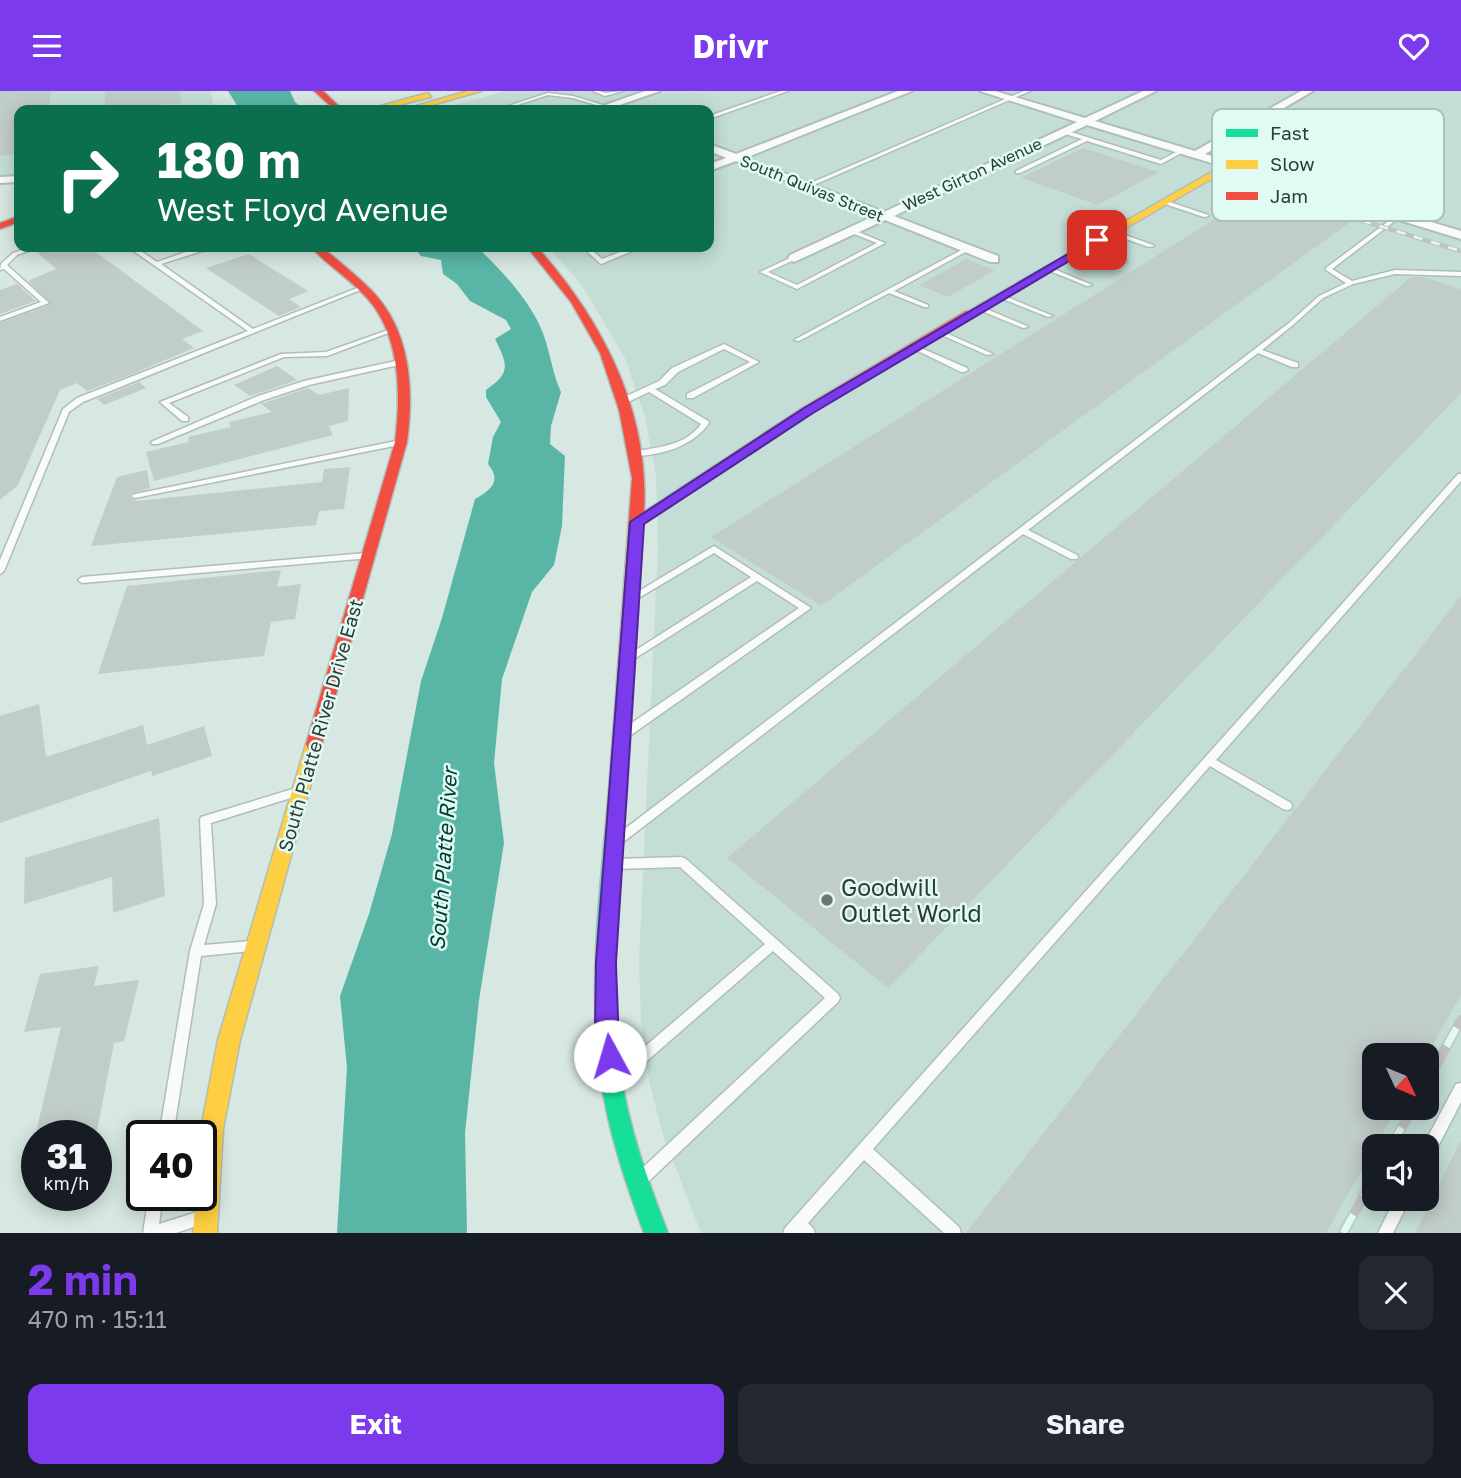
<!DOCTYPE html>
<html lang="en">
<head>
<meta charset="utf-8">
<style>
  body { margin:0; font-family:"Golos Text",sans-serif; background:#242831; color:#f1f3f6; height:100vh; display:flex; flex-direction:column; font-size:26px; white-space:nowrap }
  * { box-sizing:border-box; margin:0 }
  p { font-size:23px; color:#9ea1a6 }
  .icon { flex:none; width:38px; height:38px; fill:none; stroke:currentColor; stroke-width:2; stroke-linecap:round; stroke-linejoin:round }
  .map { position:relative; height:1142px; overflow:hidden }
  .drawer { display:flex; flex-direction:column; background:#171b24; flex:1 }
  .drawer>* { flex:none }
  .top-card { position:absolute; left:14px; top:14px; width:700px; height:147px; border-radius:14px; box-shadow:0 4px 18px #0003; background:#0b6e4f; color:#fff; overflow:hidden }
  .needle { width:46px; rotate:134deg }
  .buttons { position:absolute; left:1362px; top:952px; display:grid; gap:14px }
  .buttons a { display:grid; place-items:center; width:77px; height:77px; border-radius:14px; background:#171b24; box-shadow:0 4px 18px #0003; font-size:35px }
  .speed { position:absolute; left:21px; top:1029px; display:flex; gap:14px; font-size:35px; font-weight:700; text-align:center }
  .speed>* { display:grid; place-content:center; width:91px; height:91px; border-radius:50%; background:#171b24; box-shadow:0 4px 18px #0003; line-height:1 }
  .speed small { font-size:18px; font-weight:400 }
  .speed .limit { border:4px solid #111; border-radius:10px; background:#fff; color:#111 }
  .pin { position:absolute; display:grid; place-items:center; width:60px; height:60px; color:#fff; margin:-30px; border-radius:14px; box-shadow:0 4px 10px #0006 }
  .me { position:absolute; width:77px; margin:-38px; rotate:354deg; stroke-linejoin:round; filter:drop-shadow(0 0 5px #0008) }
  .turn { display:flex; align-items:center; gap:24px; height:147px; padding:0 28px; font-size:32px }
  .turn .icon { width:91px; height:91px; stroke-width:2.5 }
  .turn b { display:block; font-size:49px; line-height:60px }
  .round { display:grid; place-items:center; flex:none; width:74px; height:74px; border-radius:14px; background:#242831 }
  .summary { display:flex; align-items:center; justify-content:space-between; height:119px; padding:0 28px }
  h1 { font-size:42px; font-weight:700; line-height:52px; color:#7c3aed }
  .action { display:flex; gap:14px; margin-top:auto; padding:14px 28px }
  .action a { flex:1; height:80px; border-radius:14px; background:#7c3aed; color:#fff; font-size:28px; font-weight:700; line-height:80px; text-align:center }
  .action a+a { background:#242831; color:#f1f3f6 }
  header { display:flex; justify-content:space-between; align-items:center; height:91px; padding:0 28px; background:#7c3aed; color:#fff; font-size:32px; font-weight:700 }
  .map>svg:first-child { display:block }
  .built { fill:#c4ded7; fill-rule:evenodd }
  .water { fill:#59b6a6 }
  .building { fill:#c1cdca }
  .lines { fill:none; stroke-linecap:round; stroke-linejoin:round }
  .lane-casing { stroke:#b0bdb9; stroke-width:3 }
  .street-casing { stroke:#b0bdb9; stroke-width:4 }
  .fast-casing { stroke:#b0bdb9; stroke-width:3 }
  .slow-casing { stroke:#b0bdb9; stroke-width:3 }
  .jam-casing { stroke:#b0bdb9; stroke-width:3 }
  .lane { fill:#f9fbfb; fill-rule:evenodd }
  .street { fill:#f9fbfb; fill-rule:evenodd }
  .fast { fill:#16e098; fill-rule:evenodd }
  .slow { fill:#ffcf43; fill-rule:evenodd }
  .jam { fill:#f24e42; fill-rule:evenodd }
  .rail-far1-casing { stroke:#c0c3c3; stroke-width:4.5 }
  .rail-casing { stroke:#c0c3c3; stroke-width:10 }
  .rail-far1 { stroke:#dffbf3; stroke-width:2.5; stroke-dasharray:9; stroke-linecap:butt }
  .rail { stroke:#dffbf3; stroke-width:7; stroke-dasharray:21; stroke-linecap:butt }
  .route { fill:#7c3aed; stroke:#51269a; stroke-width:2 }
  .poi-dot { fill:#6a7774; stroke:#dffbf3; stroke-width:2.5 }
  .labels { text-anchor:middle; dominant-baseline:central; stroke-width:5; stroke-linejoin:round; paint-order:stroke }
  .far-street-label { font-size:16px; fill:#303b38; stroke:#dffbf3 }
  .street-label { font-size:19px; fill:#303b38; stroke:#dffbf3 }
  .water-label { font-size:21px; font-style:italic; fill:#033a31; stroke:#dffbf3 }
  .near-poi-label { font-size:23px; fill:#303b38; stroke:#dffbf3; text-anchor:start }
  .key { fill:#dffbf3; stroke:#aac1bb; stroke-width:2 }
  .key-label { font-size:19px; fill:#303b38 }
</style>
</head>
<body>
<header><svg class="icon" aria-label="menu" viewBox="0 0 24 24"><path d="M4 6h16M4 12h16M4 18h16"/></svg>Drivr<svg class="icon" aria-label="heart" viewBox="0 0 24 24"><path d="M12 20l-8-8c-3-5 5-10 8-4 3-6 11-1 8 4z"/></svg></header>
<div class="map">
<svg width="1461" height="1142" viewBox="0 0 1461 1142">
  <rect width="100%" height="100%" fill="#d7e7e2"/>
  <path class="built" d="M0 0H211L214 19H19V84L0 85Z
    M506 0H1461V1142H701L664 1047 649 990 641 934 639 870 658 456 656 385 645 326 625 267 581 193 548 156H709V19H435ZM1374 964H1426V1017H1374ZM1374 1055H1426V1108H1374Z"/>
  <path class="water" d="M228 0H290L295 11 305 19H240Z
    M413 156H477C500 178 525 204 539 233 550 255 551 280 561 301L551 335 550 353 565 365 562 435 554 474 532 501 502 588 494 672 504 752 479 909 465 1042 467 1142H337L347 977 340 905 369 823 392 743 421 590 442 527 475 408C491 399 502 390 488 373L493 346 501 331 486 306V299C511 282 508 274 495 248L511 238 506 229 470 210 457 193 443 183 441 169 421 165Z"/>
  <path class="building" d="M0 0H51L49 19H19V62L0 65Z
    M105 0H180L181 12 105 19Z
    M1083 57 1159 81 1098 114 1021 87Z
    M1259 100 1353 129 821 515 711 446Z
    M42 156H89L203 240 182 248 194 257 130 284 87 300 77 292 60 299 18 394 0 409V232L51 213 28 190 56 178 36 160Z
    M249 163 308 200 289 208 301 216 279 225 206 177Z
    M966 168 995 179 948 206 919 194Z
    M1411 186H1424L1461 198V302L888 897 727 767Z
    M17 193 36 210 0 223V199Z
    M277 275 297 289 250 305 234 294Z
    M139 291 146 297 104 314 97 308Z
    M308 297 319 304 349 297 348 330 329 335 333 344 154 390 146 361 189 351 188 346 231 336 229 331 272 321 261 313Z
    M350 376 344 418 319 420 316 434 91 455 117 386 147 379 150 397 130 403 129 406 136 410 322 391 324 378Z
    M281 479 277 496 301 493 295 528 271 531 264 565 98 583 127 495Z
    M1461 505V904L1427 964H1374V1017H1397L1326 1142H966Z
    M39 613 46 666 143 634 147 654 204 635 212 665 152 685 151 680 0 732V625Z
    M159 727 165 805 113 822 112 786 24 813 25 767Z
    M99 875 94 895 139 889 124 950 114 952 96 1045H35L61 936 24 941 40 883Z
    M1461 1049V1142H1415Z"/>
  <g class="lines">
    <defs>
      <path id="lane" d="M593 0H599L605 2 623 0 605 5Z
        M781 0H788L709 28V25Z
        M1024 0H1030L809 96 804 95Z
        M548 2 573 5 609 16 607 17 573 7 548 4 502 19H496Z
        M1064 39 1161 69 1180 59 1185 60 1161 73 1087 50 1020 82H1016V80L1082 48 1062 42 1061 41Z
        M1164 109 1208 124 1209 125 1204 126 1162 112 1161 111Z
        M709 121 713 123V125L709 127Z
        M1398 123 1400 124V126L1332 178 1352 190 1395 179 1461 181V185L1395 183 1353 193 1323 207 1293 234 1262 259 1298 272V276H1292L1258 262 1028 439 1077 464 1078 466 1077 468H1071L1023 443 626 749 622 751 618 749 616 746 618 743 1289 232 1319 205 1346 192 1326 179V177Z
        M851 138 885 152 797 198 760 181 792 166H796V168L768 181 797 194 877 152 849 141 848 140Z
        M1111 139 1153 154 1154 155 1149 156 1109 142 1108 141Z
        M1084 155 1126 170 1127 171 1122 172 1082 158V156Z
        M31 156H39L17 164 7 174 49 212 0 230V226L41 211 4 178 0 179 1 173 13 162Z
        M128 156H135L157 171 200 156H224L221 158 202 160 161 173 253 238 360 196 365 197 83 311 69 321 4 480 0 483V469L63 318 77 307 248 240Z
        M582 156H588L602 168 631 157 630 156H636L637 158 601 173Z
        M967 156 970 158 969 159 894 200 928 214V216H924L889 202 799 250 794 249Z
        M1045 176H1049L1092 194 1087 195 1045 178Z
        M998 204H1002L1053 225 1048 226 998 206Z
        M979 215 1027 235 1028 236 1023 237 977 218 976 217Z
        M391 238 396 239 327 265 284 266 169 312 188 326V330H182L160 311 281 263 326 261Z
        M939 239 991 262 993 263 987 264 937 242 936 241Z
        M724 253 759 271 693 307H687V303L750 271 724 258 678 281 665 294 655 298 708 330 709 332C694 355 660 365 633 365V361C657 356 686 355 701 333L649 301 628 311H622V307L659 290 672 277Z
        M914 254 967 277 968 279 964 281H961L912 257V255Z
        M400 269H403V273L309 294 264 309 158 353H152L151 351 258 305 304 290Z
        M401 349H404V353L135 407 131 405 135 403Z
        M1458 383H1461V390L1216 669 1291 712 1292 715 1291 718 1287 719 1283 718 1210 675 873 1058 959 1136 961 1142H944L864 1069 808 1132 813 1137 815 1142H783L785 1137Z
        M714 455 811 517 631 644H623L622 641 623 638 799 517 757 490 634 568H628L626 566 628 564 751 486 714 462 637 508 634 509 629 506Z
        M367 462 370 463 371 465 370 467 82 492 78 489 82 486Z
        M296 697 300 698 301 701 300 704 211 732 216 813 204 854 251 850 255 851 257 855 255 859 251 860 201 865 173 1045H159L190 860 204 813 200 729 201 726Z
        M682 766 686 768 838 903 840 907 838 911 648 1091 643 1093 638 1091 636 1086 638 1081 825 907 773 860 625 989 620 991 615 989 613 985 615 981 765 853 680 776 616 778 612 776 610 773 612 770 616 768Z
        M1461 992V1011L1431 1069 1426 1071V1055H1423L1456 993Z
        M149 1104H163L159 1133 197 1121 202 1123 204 1128 202 1133 176 1142H143Z
        M1395 1108H1410L1393 1142H1378Z"/>
      <path id="street" d="M645 0H660L605 19H591Z
        M898 0H912L745 67 884 121 1077 31 980 0H995L1085 27 1143 0H1156L1095 30 1195 60 1301 0H1313L1205 63 1461 140V148L1087 34 894 125 998 165V171H990L885 129 794 171 788 167 790 164 874 125 736 70 709 80V73L726 67 709 60V53L736 63Z
        M19 85V91L0 92V86Z"/>
      <path id="fast" d="M618 692 624 694 627 699C620 793 608 889 621 983 629 1038 648 1090 668 1142H644C625 1090 607 1037 600 982 588 888 601 793 609 699L612 694Z"/>
      <path id="slow" d="M468 0H481L414 19H402Z
        M428 2 431 6 378 19H366Z
        M1229 71 1233 74 1232 76 974 224 965 222Z
        M314 647 320 648 322 653 240 949 223 1038 217 1142H193L196 1104H201V1038L218 949 306 653 308 648Z"/>
      <path id="jam" d="M314 0H323L343 19H335Z
        M19 125V131L0 138V132Z
        M311 156H322C339 171 358 185 374 202 411 242 414 300 407 351L322 653 320 658H308L306 653 395 351C401 303 401 245 367 207 350 188 328 175 311 156Z
        M527 156H537C602 229 650 320 644 421L804 316 966 220 975 222 812 322 643 433 627 699 624 704 618 706 612 704 609 699 632 387 619 319 600 262 571 211Z"/>
    </defs>
    <use href="#lane" class="lane-casing"/>
    <use href="#street" class="street-casing"/>
    <use href="#fast" class="fast-casing"/>
    <use href="#slow" class="slow-casing"/>
    <use href="#jam" class="jam-casing"/>
    <use href="#lane" class="lane"/>
    <use href="#street" class="street"/>
    <use href="#fast" class="fast"/>
    <use href="#slow" class="slow"/>
    <use href="#jam" class="jam"/>
    <defs>
      <path id="rail-far1" d="M1259 98 1461 160"/>
      <path id="rail" d="M1426 992 1461 929
        M1391 1055 1413 1017
        M1343 1142 1374 1087"/>
    </defs>
    <use href="#rail-far1" class="rail-far1-casing"/>
    <use href="#rail" class="rail-casing"/>
    <use href="#rail-far1" class="rail-far1"/>
    <use href="#rail" class="rail"/>
  </g>
  <path class="route" d="M1097 146 1101 147V151L813 322 644 433 616 871C616 889 621 963 617 972L610 975 602 972 595 939 596 871 630 431 804 317Z"/>
  <circle class="poi-dot" cx="827" cy="809" r="7"/>
  <g class="labels">
    <g class="far-street-label">
      <text transform="translate(972 83) rotate(-25)">West Girton Avenue</text>
      <text transform="translate(812 97) rotate(22)">South Quivas Street</text>
    </g>
    <g class="street-label">
      <text transform="translate(320 634) rotate(-74)">South Platte River Drive East</text>
    </g>
    <g class="water-label">
      <text transform="translate(443 768) rotate(-86)">South Platte River</text>
    </g>
    <g class="near-poi-label">
      <text x="841" y="796">Goodwill<tspan x="841" dy="26">Outlet World</tspan></text>
    </g>
  </g>
  <rect x="1212" y="18" width="232" height="112" rx="10" class="key"/>
  <rect x="1226" y="38" width="32" height="8" fill="#16e098"/>
  <rect x="1226" y="69" width="32" height="9" fill="#ffcf43"/>
  <rect x="1226" y="101" width="32" height="8" fill="#f24e42"/>
  <g class="key-label">
    <text x="1270" y="49">Fast</text>
    <text x="1270" y="80">Slow</text>
    <text x="1270" y="112">Jam</text>
  </g>
</svg>
<div class="buttons">
<a><svg class="needle" viewBox="-14 -14 28 28"><path d="M0-13l5 13h-10z" fill="#e53935"/><path d="M0 13l5-13h-10z" fill="#9ea1a6"/></svg></a>
<a><svg class="icon" aria-label="sound" viewBox="0 0 24 24"><path d="M4 9h4l5-4v14l-5-4H4zM17 9q2 3 0 6"/></svg></a>
</div>
<div class="speed"><div>31<small>km/h</small></div><div class="limit">40</div></div>
<div class="pin" style="left:1097px;top:149px;background:#d93025"><svg class="icon" aria-label="arrive" viewBox="0 0 24 24"><path d="M6 21V4h12l-3 4 3 4H6"/></svg></div>
<svg class="me" style="left:610px;top:965px" viewBox="-20 -20 40 40"><circle r="19" fill="#fff"/><path d="M0-13L10 11 0 6-10 11z" fill="#7c3aed"/></svg>
<div class="top-card">
<div class="turn"><svg class="icon" aria-label="right" viewBox="0 0 24 24"><path d="M7 20v-9h11M14 6l5 5-5 5"/></svg><div><b>180 m</b>West Floyd Avenue</div></div>
</div>
</div>
<section class="drawer">
<div class="summary"><div><h1>2 min</h1><p>470 m · 15:11</p></div><a class="round"><svg class="icon" aria-label="close" viewBox="0 0 24 24"><path d="M6 6l12 12M18 6L6 18"/></svg></a></div>
<div class="action"><a>Exit</a><a>Share</a></div>
</section>
</body>
</html>
